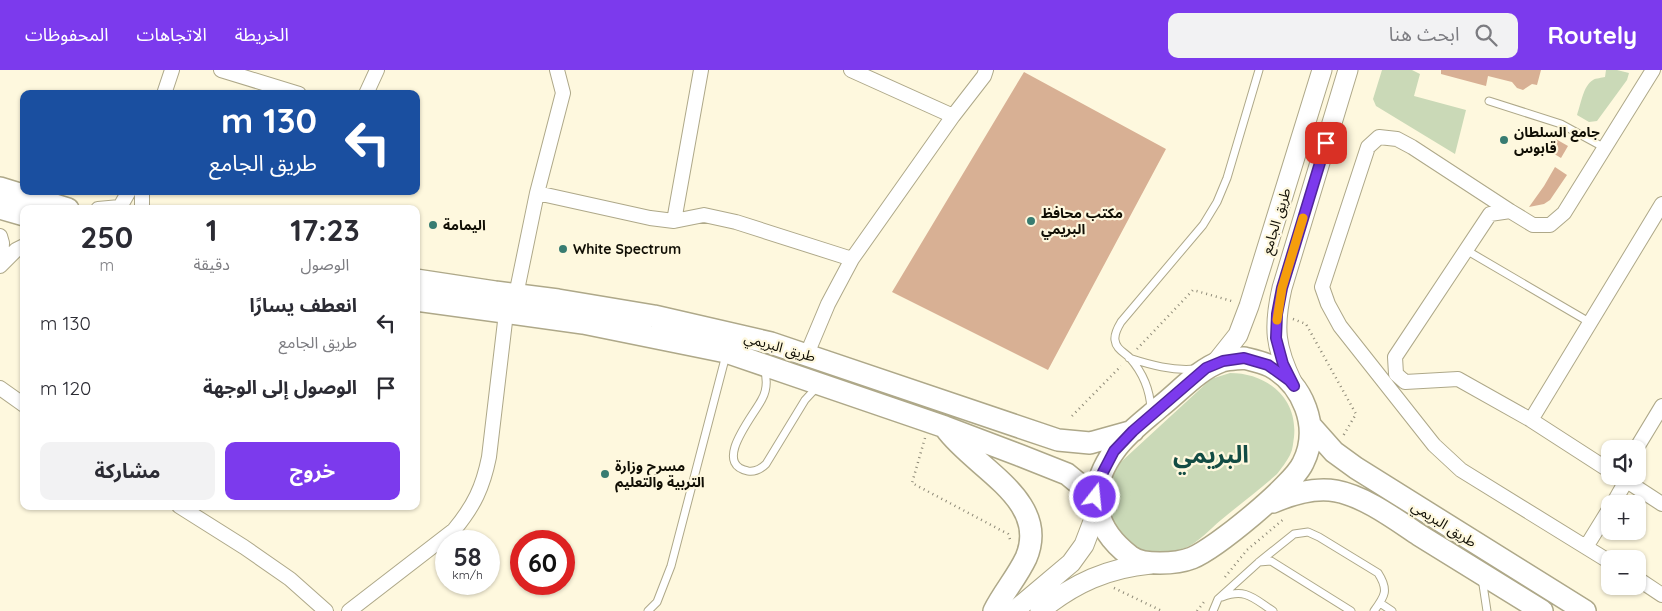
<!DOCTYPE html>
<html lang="ar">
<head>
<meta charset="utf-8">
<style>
  body { margin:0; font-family:Quicksand,"Noto Sans Arabic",sans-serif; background:#f2f2f3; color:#2b2b33; direction:rtl; height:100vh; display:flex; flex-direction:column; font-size:19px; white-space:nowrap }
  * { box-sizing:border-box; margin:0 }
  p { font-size:16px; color:#7c7c81 }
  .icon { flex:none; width:28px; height:28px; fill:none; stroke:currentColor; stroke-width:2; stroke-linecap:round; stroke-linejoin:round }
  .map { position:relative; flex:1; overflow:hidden; direction:ltr }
  .panel { position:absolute; left:20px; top:135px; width:400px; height:305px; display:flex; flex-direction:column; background:#fff; border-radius:10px; box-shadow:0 1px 4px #0004; direction:rtl }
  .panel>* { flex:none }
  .guide { position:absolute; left:20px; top:20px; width:400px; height:105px; border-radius:10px; box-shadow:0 1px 4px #0004; direction:rtl; background:#1a4fa0; color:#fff; overflow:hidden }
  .buttons { position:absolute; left:1601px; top:370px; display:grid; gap:10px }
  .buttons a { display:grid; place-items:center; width:45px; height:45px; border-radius:10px; background:#fff; box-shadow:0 1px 4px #0004; font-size:25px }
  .speed { position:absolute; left:435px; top:460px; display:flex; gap:10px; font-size:25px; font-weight:700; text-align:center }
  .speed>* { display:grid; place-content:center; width:65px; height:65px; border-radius:50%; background:#fff; box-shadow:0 1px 4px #0004; line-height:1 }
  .speed small { font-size:12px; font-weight:400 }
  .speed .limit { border:8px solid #d22; background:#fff; color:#111 }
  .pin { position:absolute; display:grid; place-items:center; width:42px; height:42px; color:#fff; margin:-21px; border-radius:10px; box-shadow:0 2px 8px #0006 }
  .me { position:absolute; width:55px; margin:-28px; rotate:16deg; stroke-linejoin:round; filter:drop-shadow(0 0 4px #0008) }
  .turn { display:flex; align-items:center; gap:18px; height:105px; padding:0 20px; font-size:22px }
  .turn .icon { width:65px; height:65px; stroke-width:2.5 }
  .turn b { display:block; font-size:35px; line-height:42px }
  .eta { display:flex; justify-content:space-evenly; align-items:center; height:85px; text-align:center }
  .eta b { font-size:30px; font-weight:700; line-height:35px }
  .cta { display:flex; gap:10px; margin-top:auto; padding:10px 20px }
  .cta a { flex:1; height:58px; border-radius:10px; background:#7c3aed; color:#fff; font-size:20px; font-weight:700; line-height:58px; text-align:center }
  .cta a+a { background:#f2f2f3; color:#2b2b33 }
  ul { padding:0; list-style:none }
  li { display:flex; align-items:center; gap:15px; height:65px; padding:0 20px }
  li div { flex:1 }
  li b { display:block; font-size:19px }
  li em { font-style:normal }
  header { display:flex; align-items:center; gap:30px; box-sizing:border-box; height:70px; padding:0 25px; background:#7c3aed; color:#fff }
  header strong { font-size:24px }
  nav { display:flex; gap:28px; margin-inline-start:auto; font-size:18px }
  .search { width:350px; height:45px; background:#f2f2f3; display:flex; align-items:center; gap:12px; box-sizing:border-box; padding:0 18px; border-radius:10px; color:#7c7c81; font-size:19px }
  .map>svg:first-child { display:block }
  .green { fill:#cad9b7 }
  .building { fill:#d8b094 }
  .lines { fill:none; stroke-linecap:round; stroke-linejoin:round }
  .lane-casing { stroke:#aea889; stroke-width:9 }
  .street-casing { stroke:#aea889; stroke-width:16 }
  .secondary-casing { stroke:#aea889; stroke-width:21 }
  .primary-casing { stroke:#aea889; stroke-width:24 }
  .path { stroke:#8d8977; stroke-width:2.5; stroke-dasharray:1 4; stroke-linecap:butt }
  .lane { stroke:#fff; stroke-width:7 }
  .street { stroke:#fff; stroke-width:14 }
  .secondary { stroke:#fff; stroke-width:19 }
  .primary { stroke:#fff; stroke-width:21 }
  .route-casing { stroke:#51269a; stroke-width:12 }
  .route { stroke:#7c3aed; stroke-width:9 }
  .slow { stroke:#f59e0b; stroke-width:9 }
  .poi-dot { fill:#387c71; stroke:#fef8de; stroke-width:2 }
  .labels { text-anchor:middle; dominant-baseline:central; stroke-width:4.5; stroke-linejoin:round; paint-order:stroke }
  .poi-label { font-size:14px; font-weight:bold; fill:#100e04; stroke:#fef8de; text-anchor:start }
  .street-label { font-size:14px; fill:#100e04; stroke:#fef8de }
  .town-label { font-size:24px; font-weight:bold; fill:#134c44; stroke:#fef8de }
</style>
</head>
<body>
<header>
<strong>Routely</strong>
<div class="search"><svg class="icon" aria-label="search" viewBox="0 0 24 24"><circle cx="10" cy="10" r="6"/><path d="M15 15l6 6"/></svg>ابحث هنا</div>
<nav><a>الخريطة</a><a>الاتجاهات</a><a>المحفوظات</a></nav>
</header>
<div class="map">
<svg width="1662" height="541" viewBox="0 0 1662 541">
  <rect width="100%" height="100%" fill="#fef8de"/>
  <path class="green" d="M1382 0H1412L1420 4 1414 26 1466 40 1455 84 1376 36 1373 29Z
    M1606 0H1617L1629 3 1627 10 1597 51 1589 52 1577 45C1581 34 1583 16 1593 10 1596 8 1602 8 1605 7Z
    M1230 303C1267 303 1298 328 1294 367 1293 373 1293 379 1290 385 1287 391 1281 399 1277 404 1259 420 1239 435 1221 450 1210 459 1198 473 1185 478 1163 486 1132 483 1118 464 1110 453 1102 435 1103 421 1103 416 1107 409 1109 403L1211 309Z"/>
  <path class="building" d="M1441 0H1541L1537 15 1532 14 1523 20 1517 18 1512 12 1488 6 1486 16 1441 4Z
    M1024 2 1166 79 1048 300 892 222Z
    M1554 68 1568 76 1561 88 1546 79Z
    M1555 97 1567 105 1550 130 1544 134 1529 137 1544 116Z"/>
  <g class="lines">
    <defs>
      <path id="lane" d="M1489 31 1561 54 1605 78
        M1466 180 1589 252
        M1129 288C1151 295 1172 301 1195 299
        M764 298C767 308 767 320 762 329 755 344 711 394 748 401 755 402 761 399 766 394L805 330 817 317
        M1151 339C1150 320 1143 303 1130 288 1124 282 1116 279 1115 270 1114 264 1118 257 1121 252L1203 155 1217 132 1227 108 1259 0
        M1259 492 1271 491 1351 541
        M1482 508 1487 541
        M1222 527C1246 518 1253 528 1273 541
        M1380 533 1392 541
        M648 541 657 532 671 496 726 285
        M1213 541 1218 529 1259 492 1294 464 1308 462 1319 467 1378 503C1389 520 1385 526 1374 541"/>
      <path id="street" d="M221 0 299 24
        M851 0 953 46
        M164 24 172 0
        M366 24 377 0
        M142 121V139
        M537 123 650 148 674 151 704 145 736 152 852 189
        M98 139 120 137 129 121
        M1510 141 1412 77 1397 69 1379 67 1368 77 1322 217 1328 234 1340 256 1434 375 1461 400 1610 492
        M674 151 701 0
        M0 166 2 173 1 194
        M0 196 16 180 24 176
        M516 225 537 123 563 23 557 0
        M807 284 828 234 852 189 953 46 984 6 986 0
        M0 318 24 335
        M1531 350 1662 134
        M1636 379 1662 336
        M1610 401 1531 350 1458 309 1405 312 1396 304 1395 287 1490 144 1510 141 1533 155H1550L1564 143 1653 0
        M1619 406 1662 434
        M1613 434 1626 411
        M179 436 244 477 290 509 326 541
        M1586 477 1610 438
        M1638 509 1662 525
        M349 541 454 460C474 436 483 417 489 387L506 243"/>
      <path id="secondary" d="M1215 294 1238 265 1249 236 1322 0
        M1293 314C1275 277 1273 258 1282 218L1348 0
        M1014 541 1071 493 1084 475 1097 441
        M1040 541C1074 513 1108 498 1151 494"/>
      <path id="primary" d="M0 118 68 139
        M0 138 24 145
        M416 210 495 222 558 230 654 246 771 273 1058 370 1090 373 1133 361
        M416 230 583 253 726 282 945 357 1019 385 1067 404 1095 427
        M1244 288C1252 290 1262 292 1270 296 1303 314 1321 357 1303 393 1293 415 1216 478 1192 488 1177 494 1142 496 1130 486 1092 457 1086 419 1115 380 1127 363 1145 350 1161 336 1180 321 1199 299 1222 291 1229 289 1237 289 1244 288Z
        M1310 355 1334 382 1356 398 1585 541
        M946 359C974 398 1051 430 1026 488 1017 507 1003 523 994 541
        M1273 432C1292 424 1315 417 1336 421 1364 426 1395 449 1419 465 1460 490 1501 516 1542 541"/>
    </defs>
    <use href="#lane" class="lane-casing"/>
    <use href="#street" class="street-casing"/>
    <use href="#secondary" class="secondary-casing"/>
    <use href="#primary" class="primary-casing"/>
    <path class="path" d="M1293 249 1306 254 1356 344 1343 366
      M1137 279 1193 220 1235 232
      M1072 346 1121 296
      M925 368 912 413 1008 464 1011 472
      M1225 507 1247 480 1285 448
      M1114 518 1162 541
      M1197 541 1204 532"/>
    <use href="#lane" class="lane"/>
    <use href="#street" class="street"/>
    <use href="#secondary" class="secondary"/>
    <use href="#primary" class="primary"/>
  </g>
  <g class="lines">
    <defs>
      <path id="route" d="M1095 427 1101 406 1114 381 1133 361 1206 298 1223 291 1244 288 1268 295 1289 310 1294 316 1283 294 1276 268 1277 244 1282 218 1326 73"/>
    </defs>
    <use href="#route" class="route-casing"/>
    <use href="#route" class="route"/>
    <path class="slow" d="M1277 250 1282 218 1303 148"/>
  </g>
  <g class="poi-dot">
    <circle cx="1504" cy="70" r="5"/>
    <circle cx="1031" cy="151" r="5"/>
    <circle cx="433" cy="155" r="5"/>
    <circle cx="563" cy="179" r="5"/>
    <circle cx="605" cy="404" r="5"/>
  </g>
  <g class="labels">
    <g class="poi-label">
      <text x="1514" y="62">جامع السلطان<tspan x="1514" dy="16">قابوس</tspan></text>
      <text x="1041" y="143">مكتب محافظ<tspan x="1041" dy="16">البريمي</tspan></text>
      <text x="443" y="155">اليمامة</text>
      <text x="573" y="179">White Spectrum</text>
      <text x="615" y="396">مسرح وزارة<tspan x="615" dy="16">التربية والتعليم</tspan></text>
    </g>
    <g class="street-label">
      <text transform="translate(1276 151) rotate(-73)">طريق الجامع</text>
      <text transform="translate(780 277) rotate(16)">طريق البريمي</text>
      <text transform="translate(1444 454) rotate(32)">طريق البريمي</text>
    </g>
    <g class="town-label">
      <text x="1211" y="384">البريمي</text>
    </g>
  </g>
</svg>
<div class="buttons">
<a><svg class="icon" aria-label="sound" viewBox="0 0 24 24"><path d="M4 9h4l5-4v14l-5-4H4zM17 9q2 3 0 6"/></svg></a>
<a>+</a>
<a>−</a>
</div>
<div class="speed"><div>58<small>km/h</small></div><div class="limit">60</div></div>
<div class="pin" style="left:1326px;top:73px;background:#d93025"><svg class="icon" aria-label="arrive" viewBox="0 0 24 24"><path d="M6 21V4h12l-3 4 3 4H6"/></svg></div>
<svg class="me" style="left:1095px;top:427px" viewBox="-20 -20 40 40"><circle r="17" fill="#7c3aed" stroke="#fff" stroke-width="3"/><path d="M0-11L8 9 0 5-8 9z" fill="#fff"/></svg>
<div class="guide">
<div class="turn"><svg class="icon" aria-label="left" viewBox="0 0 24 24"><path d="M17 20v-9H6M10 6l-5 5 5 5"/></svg><div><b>130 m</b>طريق الجامع</div></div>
</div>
<section class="panel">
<div class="eta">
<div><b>17:23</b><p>الوصول</p></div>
<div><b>1</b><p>دقيقة</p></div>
<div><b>250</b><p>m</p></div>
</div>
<ul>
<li><svg class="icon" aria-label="left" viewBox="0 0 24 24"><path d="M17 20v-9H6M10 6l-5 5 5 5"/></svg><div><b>انعطف يسارًا</b><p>طريق الجامع</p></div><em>130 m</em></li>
<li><svg class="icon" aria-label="arrive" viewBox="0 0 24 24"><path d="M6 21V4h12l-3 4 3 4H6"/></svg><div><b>الوصول إلى الوجهة</b></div><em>120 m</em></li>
</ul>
<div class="cta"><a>خروج</a><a>مشاركة</a></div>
</section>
</div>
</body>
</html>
